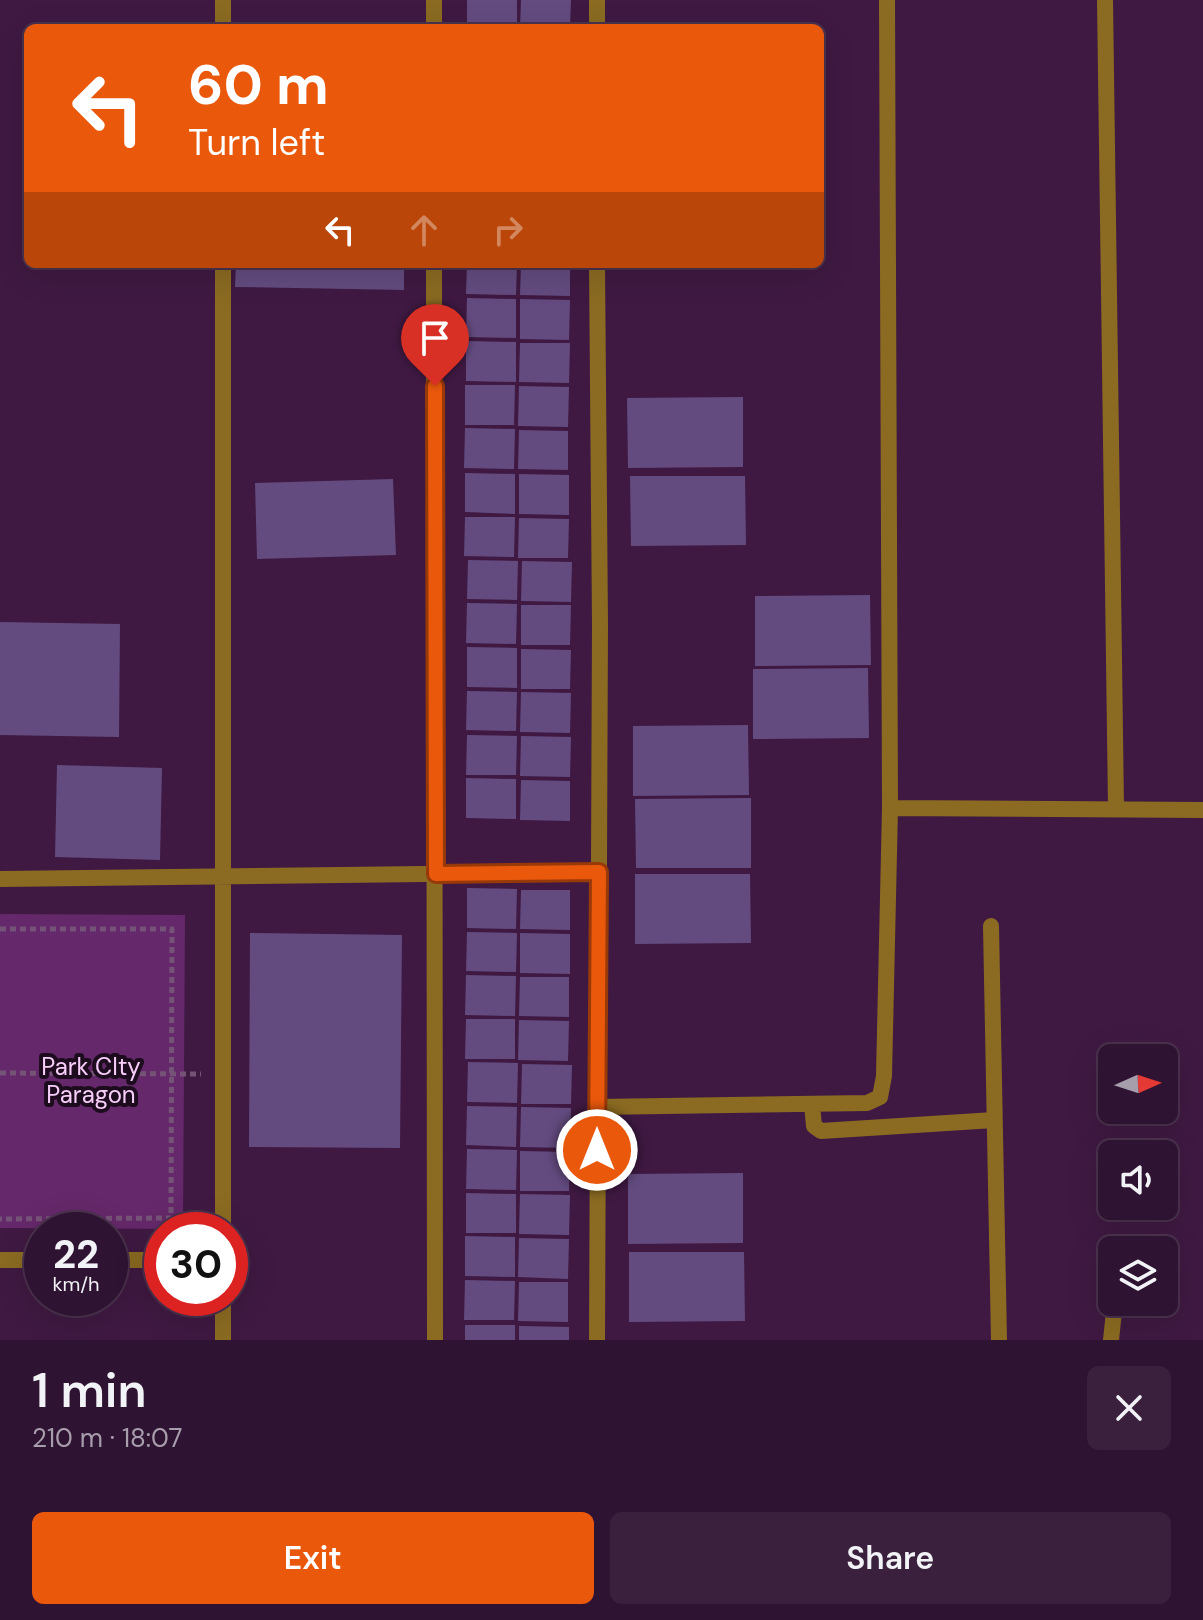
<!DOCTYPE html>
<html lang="en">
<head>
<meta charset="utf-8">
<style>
  body { margin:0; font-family:"DM Sans",sans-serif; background:#3b203e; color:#f1f3f6; height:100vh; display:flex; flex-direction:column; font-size:30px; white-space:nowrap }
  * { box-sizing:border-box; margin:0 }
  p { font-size:26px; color:#a79eac }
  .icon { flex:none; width:44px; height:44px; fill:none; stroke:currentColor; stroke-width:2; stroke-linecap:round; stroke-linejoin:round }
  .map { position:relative; height:1340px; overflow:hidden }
  .details { display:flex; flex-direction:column; background:#2f1332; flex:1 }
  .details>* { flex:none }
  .hud { position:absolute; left:24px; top:24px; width:800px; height:244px; border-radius:12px; box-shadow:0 8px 32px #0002,0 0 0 2px #4a324d; background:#ea580c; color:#fff; overflow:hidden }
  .needle { width:52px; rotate:87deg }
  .buttons { position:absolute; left:1098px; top:1044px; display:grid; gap:16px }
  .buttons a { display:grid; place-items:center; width:80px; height:80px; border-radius:12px; background:#2f1332; box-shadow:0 8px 32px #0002,0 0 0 2px #4a324d; font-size:40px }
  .speed { position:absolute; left:24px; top:1212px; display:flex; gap:16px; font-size:40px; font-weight:700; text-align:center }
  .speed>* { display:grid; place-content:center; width:104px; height:104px; border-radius:50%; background:#2f1332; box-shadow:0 8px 32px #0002,0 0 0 2px #4a324d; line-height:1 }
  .speed small { font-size:20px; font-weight:400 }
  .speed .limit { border:12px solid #d22; background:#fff; color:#111 }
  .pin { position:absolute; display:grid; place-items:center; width:68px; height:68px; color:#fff; margin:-82px -34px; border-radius:50% 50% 50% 0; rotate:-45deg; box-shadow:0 0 8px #0007 }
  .pin .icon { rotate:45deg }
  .me { position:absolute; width:88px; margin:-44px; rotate:0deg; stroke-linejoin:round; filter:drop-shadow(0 0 6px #0008) }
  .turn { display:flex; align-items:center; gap:28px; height:168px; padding:0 32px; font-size:36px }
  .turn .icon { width:104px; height:104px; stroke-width:2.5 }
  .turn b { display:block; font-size:56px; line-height:68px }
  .lanes { display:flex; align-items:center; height:76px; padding:0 32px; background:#0003; justify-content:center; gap:40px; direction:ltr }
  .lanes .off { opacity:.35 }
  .round { display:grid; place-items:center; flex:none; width:84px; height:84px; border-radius:12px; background:#3b203e }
  .headline { display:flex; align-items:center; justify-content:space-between; height:136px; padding:0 32px }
  h1 { font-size:48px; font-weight:600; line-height:60px }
  .primary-button { display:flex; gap:16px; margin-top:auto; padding:16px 32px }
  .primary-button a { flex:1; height:92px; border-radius:12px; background:#ea580c; color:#fff; font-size:32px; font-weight:600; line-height:92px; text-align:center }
  .primary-button a+a { background:#3b203e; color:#f1f3f6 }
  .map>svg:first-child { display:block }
  .green { fill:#65286a }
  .building { fill:#634b7f }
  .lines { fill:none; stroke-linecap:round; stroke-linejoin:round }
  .path { stroke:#755377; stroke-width:5; stroke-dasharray:6 4; stroke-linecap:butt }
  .street { stroke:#8b6b22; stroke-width:16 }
  .route-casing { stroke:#983908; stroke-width:20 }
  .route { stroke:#ea580c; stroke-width:14 }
  .labels { text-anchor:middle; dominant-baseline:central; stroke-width:8; stroke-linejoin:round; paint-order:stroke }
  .park-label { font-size:24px; fill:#f7cdf9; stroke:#1c0c1e }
</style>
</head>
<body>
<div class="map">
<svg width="1203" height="1340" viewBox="0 0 1203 1340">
  <rect width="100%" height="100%" fill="#3f1942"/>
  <path class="green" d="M0 914 185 915 183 1229 0 1228Z"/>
  <path class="building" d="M467 0H517V28H467Z
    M521 0H571L570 28H520Z
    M236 264H404V290L235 287Z
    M467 264H517L516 295 466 294Z
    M521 264H570V296L520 295Z
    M467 298 516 299V338L466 337Z
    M520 299 570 300 569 340 520 339Z
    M466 341 516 342V382L466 381Z
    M520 343H570L569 383 519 382Z
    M465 385H515L514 425H465Z
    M519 386 569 387 568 427 518 426Z
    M743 397V467L628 468 627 398Z
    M465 428 515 429 514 469 464 468Z
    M519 430 568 431V470L518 469Z
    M465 473 515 474V514L465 512Z
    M519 474 569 475V515L519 514Z
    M630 476H745L746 545 631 546Z
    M393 479 396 555 257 559 255 483Z
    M465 517H515L514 557 464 556Z
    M519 518 569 519 568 558H518Z
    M468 560 518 561 517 600 467 599Z
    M522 561 572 562 571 602 521 601Z
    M870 595 871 665 755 666V596Z
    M467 603 517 604 516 644 466 643Z
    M521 605H571L570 645H521Z
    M0 622 120 624 119 737 0 735Z
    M467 647 517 648V688L467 687Z
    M521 649 571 650 570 689H521Z
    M868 668 869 738 753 739V669Z
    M467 691 517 692 516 731 466 730Z
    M521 692 571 693 570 733 520 732Z
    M748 725 749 795 633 796V726Z
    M467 735 517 736 516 775H466Z
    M521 736 571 737 570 777 520 776Z
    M57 765 162 768 160 860 55 857Z
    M466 778 516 779V819L466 818Z
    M521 780 570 781V821L520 820Z
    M751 798V868H636L635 799Z
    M635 874H750L751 943 635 944Z
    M467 888 517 889 516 929 467 928Z
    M521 890H570V930L520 929Z
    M467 932 517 933 516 972 466 971Z
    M250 933 402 935 400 1148 249 1147Z
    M520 933 570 934V974L520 973Z
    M466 975 516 976 515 1016 465 1015Z
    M520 977H569V1017L519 1016Z
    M466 1019H515V1059H465Z
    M519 1020 569 1021 568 1061 518 1060Z
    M468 1062 518 1063 517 1103 467 1102Z
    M522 1064 572 1065 571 1104H521Z
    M467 1106 517 1107 516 1147 466 1145Z
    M521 1107 571 1108 570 1148 520 1147Z
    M467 1149 517 1150 516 1190 466 1189Z
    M520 1151 570 1152 569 1191H520Z
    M743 1173V1243L628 1244V1174Z
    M466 1193 516 1194V1233H466Z
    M520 1194 570 1195 569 1235 519 1234Z
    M465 1236 515 1237V1277L465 1276Z
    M519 1238 569 1239 568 1279 518 1277Z
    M629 1252H744L745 1321 629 1322Z
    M465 1280 515 1281 514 1320H464Z
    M519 1282H568V1322L518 1321Z
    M465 1325H515V1340H465Z
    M519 1326 569 1327V1340H519Z"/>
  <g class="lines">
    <path class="path" d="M0 929H172L171 1218 0 1219
      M0 1073 201 1074"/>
    <path class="street" d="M434 0V28
      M1105 0 1116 807
      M223 28V0
      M597 28V0
      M223 264V1230
      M434 264 435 1340
      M597 264 600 625 597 1340
      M890 808 1203 810
      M0 879 599 872
      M991 926 999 1340
      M812 1104 814 1126 821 1131 994 1120
      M597 1107 867 1103 880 1097 884 1076 890 808 887 0
      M0 1260H42
      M110 1260H162
      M223 1298V1340
      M1111 1340 1115 1302"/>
  </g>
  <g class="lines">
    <defs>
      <path id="route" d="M435 386 436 874 599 872 597 1150"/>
    </defs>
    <use href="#route" class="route-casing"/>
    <use href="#route" class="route"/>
  </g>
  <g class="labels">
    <g class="park-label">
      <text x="91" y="1066">Park CIty<tspan x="91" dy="28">Paragon</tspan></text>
    </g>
  </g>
</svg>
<div class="buttons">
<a><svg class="needle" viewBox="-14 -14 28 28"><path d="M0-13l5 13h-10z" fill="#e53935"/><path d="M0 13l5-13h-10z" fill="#a79eac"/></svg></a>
<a><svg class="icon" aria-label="sound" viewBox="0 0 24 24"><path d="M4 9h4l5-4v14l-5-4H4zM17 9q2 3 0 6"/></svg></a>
<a><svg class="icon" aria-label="layers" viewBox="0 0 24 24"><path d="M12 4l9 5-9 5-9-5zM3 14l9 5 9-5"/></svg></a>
</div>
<div class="speed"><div>22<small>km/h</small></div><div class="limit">30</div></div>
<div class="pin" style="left:435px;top:386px;background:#d93025"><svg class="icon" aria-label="arrive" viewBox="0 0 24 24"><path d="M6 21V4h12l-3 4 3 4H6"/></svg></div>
<svg class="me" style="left:597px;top:1150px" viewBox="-20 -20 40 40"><circle r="17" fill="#ea580c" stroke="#fff" stroke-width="3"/><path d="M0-11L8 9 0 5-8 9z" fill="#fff"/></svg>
<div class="hud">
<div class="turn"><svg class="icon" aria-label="left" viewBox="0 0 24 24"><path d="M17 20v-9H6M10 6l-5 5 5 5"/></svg><div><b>60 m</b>Turn left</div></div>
<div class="lanes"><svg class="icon" aria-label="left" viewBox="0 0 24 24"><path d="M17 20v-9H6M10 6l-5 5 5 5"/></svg><svg class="icon off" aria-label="ahead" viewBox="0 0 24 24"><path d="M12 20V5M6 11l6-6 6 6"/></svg><svg class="icon off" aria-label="right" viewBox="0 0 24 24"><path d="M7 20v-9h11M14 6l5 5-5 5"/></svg></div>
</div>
</div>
<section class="details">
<div class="headline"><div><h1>1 min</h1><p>210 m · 18:07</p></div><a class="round"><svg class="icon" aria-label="close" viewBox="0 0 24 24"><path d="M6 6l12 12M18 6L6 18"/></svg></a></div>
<div class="primary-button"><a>Exit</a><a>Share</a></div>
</section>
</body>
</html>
